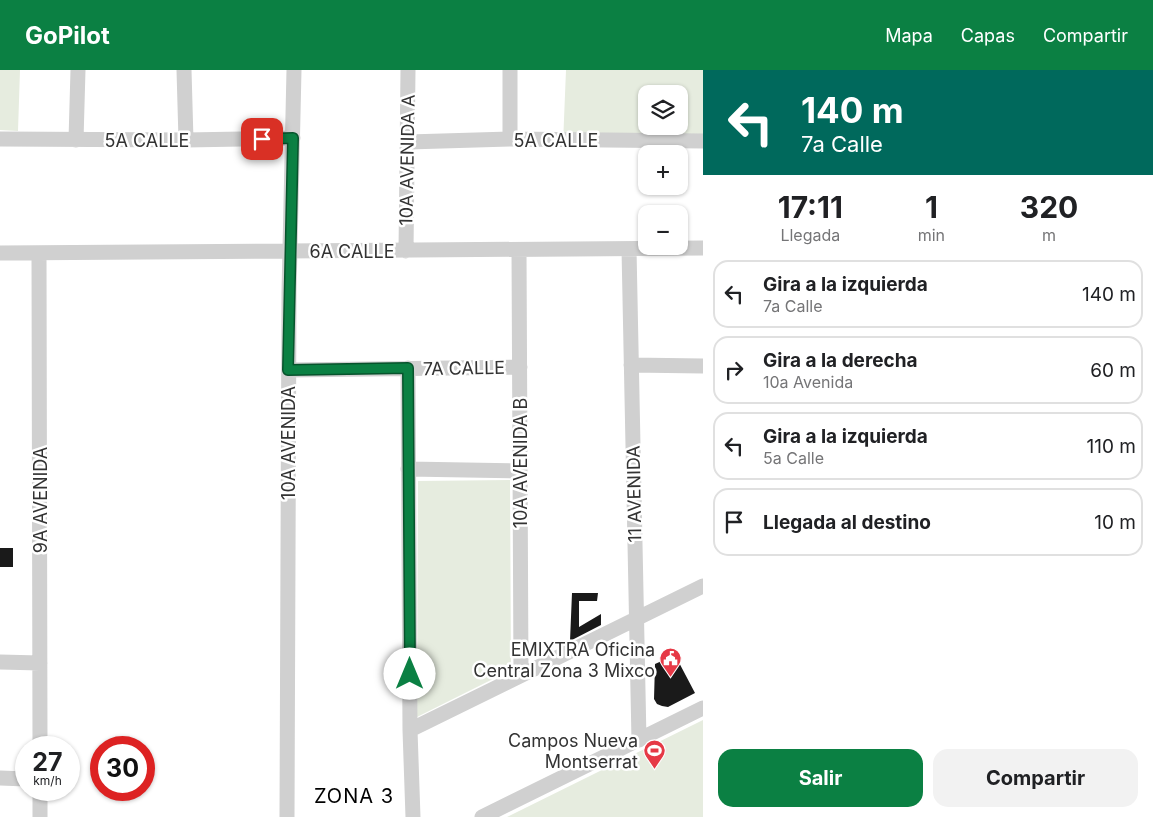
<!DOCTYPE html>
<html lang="es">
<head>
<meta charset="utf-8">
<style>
  body { margin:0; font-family:Inter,sans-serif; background:#f2f2f2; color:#202124; height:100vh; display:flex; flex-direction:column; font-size:19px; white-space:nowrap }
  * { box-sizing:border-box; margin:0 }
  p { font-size:16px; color:#757577 }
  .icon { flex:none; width:28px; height:28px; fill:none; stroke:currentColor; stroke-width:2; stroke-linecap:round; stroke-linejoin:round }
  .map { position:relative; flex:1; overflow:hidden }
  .side { display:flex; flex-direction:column; background:#fff; width:450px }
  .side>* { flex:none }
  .banner { background:#00695c; color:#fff; overflow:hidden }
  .controls { position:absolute; left:638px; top:15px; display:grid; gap:10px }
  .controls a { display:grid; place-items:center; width:50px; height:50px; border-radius:10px; background:#fff; box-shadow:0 1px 4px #0004; font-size:25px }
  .speed { position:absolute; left:15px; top:666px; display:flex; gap:10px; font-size:25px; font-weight:700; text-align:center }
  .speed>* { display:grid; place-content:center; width:65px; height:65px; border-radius:50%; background:#fff; box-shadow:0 1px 4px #0004; line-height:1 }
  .speed small { font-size:12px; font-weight:400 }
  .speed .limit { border:8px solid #d22; background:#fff; color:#111 }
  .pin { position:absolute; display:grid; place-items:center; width:42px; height:42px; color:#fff; margin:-21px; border-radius:10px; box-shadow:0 2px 8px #0006 }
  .me { position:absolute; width:55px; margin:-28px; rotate:0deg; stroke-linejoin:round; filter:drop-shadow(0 0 4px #0008) }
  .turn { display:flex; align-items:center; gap:18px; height:105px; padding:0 15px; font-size:22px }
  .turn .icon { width:65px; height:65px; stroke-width:2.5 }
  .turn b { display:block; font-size:35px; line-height:42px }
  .eta { display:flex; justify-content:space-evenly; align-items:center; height:85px; text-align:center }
  .eta b { font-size:30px; font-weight:700; line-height:35px }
  .cta { display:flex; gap:10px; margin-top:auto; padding:10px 15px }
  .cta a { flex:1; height:58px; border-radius:15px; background:#0b8043; color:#fff; font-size:20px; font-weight:700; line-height:58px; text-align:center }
  .cta a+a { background:#f2f2f2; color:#202124 }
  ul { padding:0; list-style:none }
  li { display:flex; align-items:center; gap:15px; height:68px; margin:0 10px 8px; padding:0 5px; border:2px solid #e0e0e0; border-radius:15px }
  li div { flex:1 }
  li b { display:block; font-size:19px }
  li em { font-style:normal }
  header { display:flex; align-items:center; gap:30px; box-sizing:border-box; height:70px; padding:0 25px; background:#0b8043; color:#fff }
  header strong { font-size:24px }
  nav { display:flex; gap:28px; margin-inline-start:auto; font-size:18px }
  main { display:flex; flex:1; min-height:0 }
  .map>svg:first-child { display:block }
  .green { fill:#e6ecdf; fill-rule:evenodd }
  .building { fill:#1a1a1a }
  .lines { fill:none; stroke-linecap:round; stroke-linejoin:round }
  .minor { stroke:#d0d0d0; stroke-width:15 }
  .route-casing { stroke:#07532c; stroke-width:12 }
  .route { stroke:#0b8043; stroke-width:9 }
  .labels { text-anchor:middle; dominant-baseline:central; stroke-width:5; stroke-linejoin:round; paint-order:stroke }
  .street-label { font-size:18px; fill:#333; stroke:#fff }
  .poi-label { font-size:18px; fill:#333; stroke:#fff; text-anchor:end }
  .quarter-label { font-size:20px; letter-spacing:1px; fill:#000; stroke:#fff }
</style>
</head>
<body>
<header>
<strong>GoPilot</strong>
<nav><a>Mapa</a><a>Capas</a><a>Compartir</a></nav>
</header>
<main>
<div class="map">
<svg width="703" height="747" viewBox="0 0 703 747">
  <rect width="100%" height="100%" fill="#fff"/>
  <path class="green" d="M0 0H20L18 61 0 60Z
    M566 0H703V67L563 74ZM646 24H679V56H646Z
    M510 410 511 600 417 647 418 411Z
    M703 650V747H507Z"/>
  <path class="building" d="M0 478H13V497H0Z
    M572 523H598L597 531H579V557L601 544V555L570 571Z
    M675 585 695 623 668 637 662 636 657 634 654 629 655 594Z"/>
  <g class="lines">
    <path class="minor" d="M184 0 186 70
      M0 69 186 70 293 68
      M510 69V0
      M76 70 78 0
      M408 72 510 69 703 71
      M629 179 639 670
      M519 180 521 605
      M406 181 408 0
      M0 183 703 178
      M39 183 40 678
      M631 295 703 296
      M408 298 410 660 413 747
      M289 300 520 297
      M408 399 520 401
      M0 592 40 593
      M410 660 703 516
      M0 708 26 709
      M40 720V747
      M287 747 289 222 294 0
      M482 747 703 638"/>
  </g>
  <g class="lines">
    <defs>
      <path id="route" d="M262 69 293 68 288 300 408 298 410 604"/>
    </defs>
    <use href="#route" class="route-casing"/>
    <use href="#route" class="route"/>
  </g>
  <defs>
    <symbol id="civic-pin" viewBox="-11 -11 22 30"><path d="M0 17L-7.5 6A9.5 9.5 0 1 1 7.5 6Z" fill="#e63946" stroke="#fff"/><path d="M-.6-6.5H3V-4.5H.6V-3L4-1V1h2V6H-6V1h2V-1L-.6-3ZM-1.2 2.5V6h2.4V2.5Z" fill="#fff"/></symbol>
    <symbol id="stadium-pin" viewBox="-11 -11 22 30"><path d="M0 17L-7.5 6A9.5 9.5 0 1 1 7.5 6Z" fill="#e63946" stroke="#fff"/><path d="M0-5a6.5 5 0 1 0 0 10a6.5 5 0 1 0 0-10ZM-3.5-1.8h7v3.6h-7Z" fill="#fff"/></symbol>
  </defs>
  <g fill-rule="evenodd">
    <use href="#civic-pin" x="658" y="576" width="25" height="34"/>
    <use href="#stadium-pin" x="642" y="668" width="25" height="34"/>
  </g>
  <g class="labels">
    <g class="street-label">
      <text x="147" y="70">5A CALLE</text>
      <text x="556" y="70">5A CALLE</text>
      <text transform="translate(407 90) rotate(-89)">10A AVENIDA A</text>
      <text x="352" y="181">6A CALLE</text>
      <text transform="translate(464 298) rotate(-1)">7A CALLE</text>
      <text transform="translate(288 373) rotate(-90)">10A AVENIDA</text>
      <text transform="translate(520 393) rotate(-90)">10A AVENIDA B</text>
      <text transform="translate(634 424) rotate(-91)">11 AVENIDA</text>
      <text transform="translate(40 430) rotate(-90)">9A AVENIDA</text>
    </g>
    <g class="poi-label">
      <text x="655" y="579">EMIXTRA Oficina<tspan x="655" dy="21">Central Zona 3 Mixco</tspan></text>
      <text x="638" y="670">Campos Nueva<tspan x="638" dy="21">Montserrat</tspan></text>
    </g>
    <g class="quarter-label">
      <text x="354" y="726">ZONA 3</text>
    </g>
  </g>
</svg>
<div class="controls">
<a><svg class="icon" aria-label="layers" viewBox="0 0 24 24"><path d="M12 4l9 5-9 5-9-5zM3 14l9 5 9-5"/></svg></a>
<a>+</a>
<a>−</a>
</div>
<div class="speed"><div>27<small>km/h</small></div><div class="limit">30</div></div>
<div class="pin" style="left:262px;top:69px;background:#d93025"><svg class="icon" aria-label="arrive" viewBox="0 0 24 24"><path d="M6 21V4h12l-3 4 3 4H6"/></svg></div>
<svg class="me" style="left:410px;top:604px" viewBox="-20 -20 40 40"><circle r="19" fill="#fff"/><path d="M0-13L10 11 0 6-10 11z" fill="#0b8043"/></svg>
</div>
<section class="side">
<div class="banner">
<div class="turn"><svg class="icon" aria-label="left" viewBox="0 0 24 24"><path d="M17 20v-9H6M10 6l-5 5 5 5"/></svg><div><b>140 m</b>7a Calle</div></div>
</div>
<div class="eta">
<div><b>17:11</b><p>Llegada</p></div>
<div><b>1</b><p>min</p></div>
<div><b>320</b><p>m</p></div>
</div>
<ul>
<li><svg class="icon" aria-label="left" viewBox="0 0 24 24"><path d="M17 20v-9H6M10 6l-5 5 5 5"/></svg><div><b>Gira a la izquierda</b><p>7a Calle</p></div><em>140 m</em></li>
<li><svg class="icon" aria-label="right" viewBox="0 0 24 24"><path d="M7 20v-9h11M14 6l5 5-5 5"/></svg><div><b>Gira a la derecha</b><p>10a Avenida</p></div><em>60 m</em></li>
<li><svg class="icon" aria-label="left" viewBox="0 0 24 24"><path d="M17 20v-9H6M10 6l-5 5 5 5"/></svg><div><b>Gira a la izquierda</b><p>5a Calle</p></div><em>110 m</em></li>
<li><svg class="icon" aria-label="arrive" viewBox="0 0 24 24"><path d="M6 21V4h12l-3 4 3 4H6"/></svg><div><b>Llegada al destino</b></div><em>10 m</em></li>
</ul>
<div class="cta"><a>Salir</a><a>Compartir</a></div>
</section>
</main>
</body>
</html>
